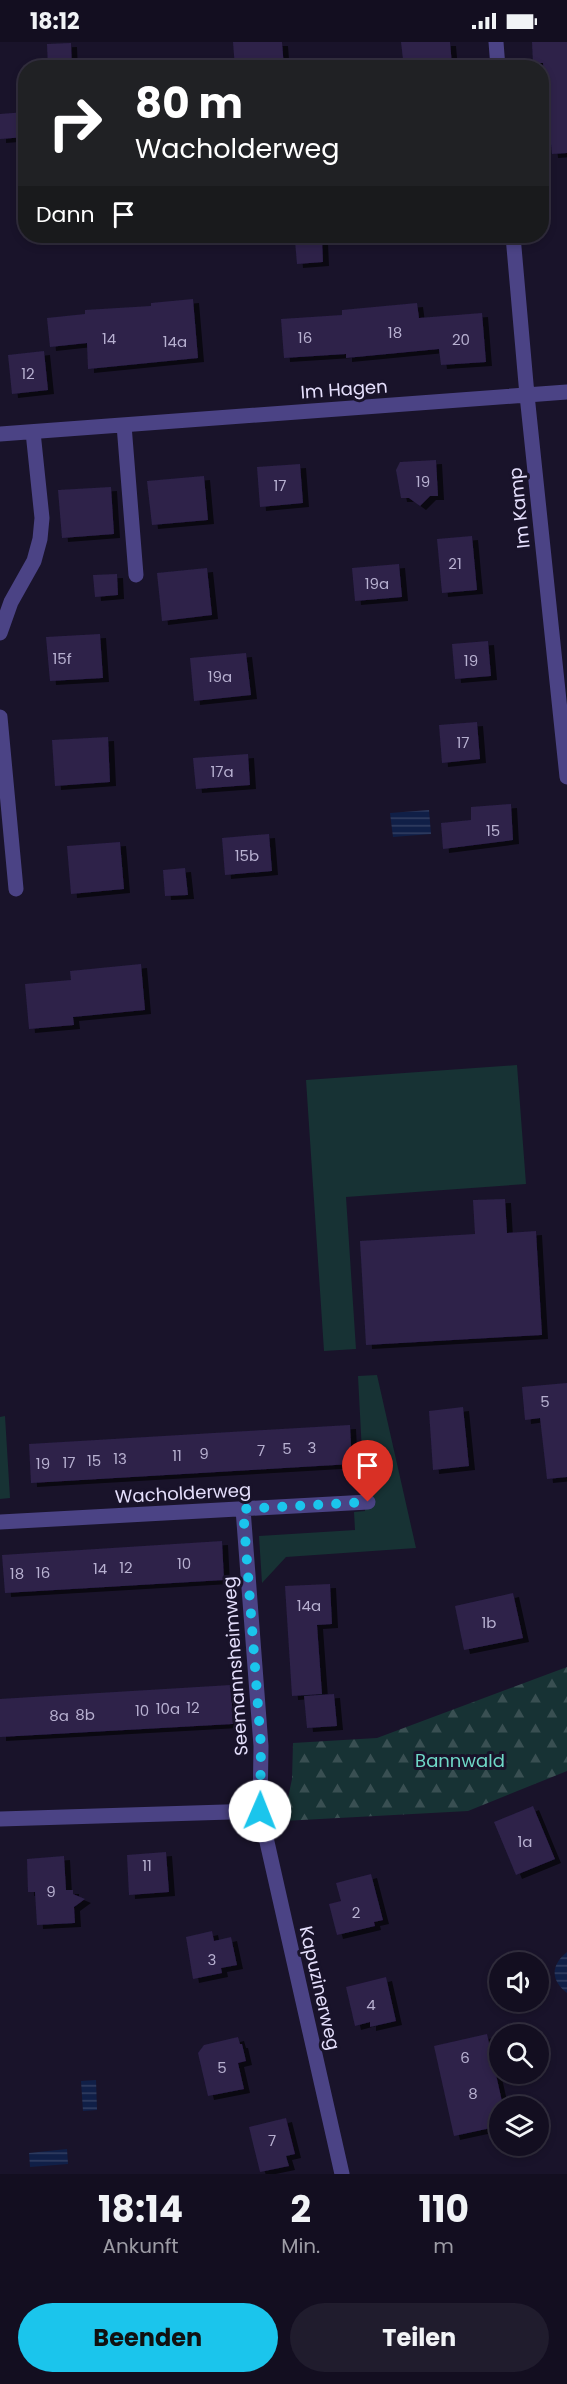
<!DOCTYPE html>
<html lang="de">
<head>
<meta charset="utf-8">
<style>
  body { margin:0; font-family:Poppins,sans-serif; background:#201c2d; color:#f1f3f6; height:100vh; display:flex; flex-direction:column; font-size:22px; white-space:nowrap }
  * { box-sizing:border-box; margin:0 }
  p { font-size:20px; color:#9d9ca5 }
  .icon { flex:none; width:33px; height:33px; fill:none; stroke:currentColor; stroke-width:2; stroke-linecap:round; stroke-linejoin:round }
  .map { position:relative; height:2132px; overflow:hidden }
  .sheet { display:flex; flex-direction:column; background:#130e20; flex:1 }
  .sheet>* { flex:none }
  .banner { position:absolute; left:18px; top:18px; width:531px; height:183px; border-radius:24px; box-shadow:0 3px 9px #0003,0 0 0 2px #322e3e; background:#202124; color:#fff; overflow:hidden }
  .controls { position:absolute; left:489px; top:1910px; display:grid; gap:12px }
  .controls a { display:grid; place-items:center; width:60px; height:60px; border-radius:50%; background:#130e20; box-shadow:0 3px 9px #0003,0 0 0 2px #322e3e; font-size:30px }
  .pin { position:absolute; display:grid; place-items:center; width:51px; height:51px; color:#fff; margin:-62px -26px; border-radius:50% 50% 50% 0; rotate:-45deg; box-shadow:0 0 6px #0007 }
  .pin .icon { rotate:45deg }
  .me { position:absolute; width:66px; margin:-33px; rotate:1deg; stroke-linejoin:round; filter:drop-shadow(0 0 4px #0008) }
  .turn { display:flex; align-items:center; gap:21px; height:126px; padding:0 18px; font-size:27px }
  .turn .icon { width:78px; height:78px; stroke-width:2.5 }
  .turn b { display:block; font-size:42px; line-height:51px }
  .then { display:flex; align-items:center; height:57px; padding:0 18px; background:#0003; gap:12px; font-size:22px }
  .eta { display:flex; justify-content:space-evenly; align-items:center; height:102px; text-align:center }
  .eta b { font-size:36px; font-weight:700; line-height:42px }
  .primary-button { display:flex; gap:12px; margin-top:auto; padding:12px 18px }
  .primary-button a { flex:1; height:69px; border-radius:36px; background:#1bc5ec; color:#111; font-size:24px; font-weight:700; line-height:69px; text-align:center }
  .primary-button a+a { background:#201c2d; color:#f1f3f6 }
  .status { display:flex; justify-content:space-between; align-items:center; height:42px; padding:0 30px; background:#130e20; direction:ltr }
  .status svg { height:16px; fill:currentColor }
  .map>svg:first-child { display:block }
  .green { fill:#173234 }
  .forest { fill:url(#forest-firs) }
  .water { fill:url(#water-rules) }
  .building { fill:#2d214a; filter:url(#shadow) }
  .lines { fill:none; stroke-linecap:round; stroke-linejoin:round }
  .minor { stroke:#4b4385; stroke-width:15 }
  .route { stroke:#1bc5ec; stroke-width:10; stroke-dasharray:0 18 }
  .labels { text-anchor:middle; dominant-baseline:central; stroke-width:6; stroke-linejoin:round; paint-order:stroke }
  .number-label { font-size:15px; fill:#b7b0d0 }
  .street-label { font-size:18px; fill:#e5dffc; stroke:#19132a }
  .park-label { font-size:18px; fill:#6fd8c7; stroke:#19132a }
</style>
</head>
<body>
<div class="status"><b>18:12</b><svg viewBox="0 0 49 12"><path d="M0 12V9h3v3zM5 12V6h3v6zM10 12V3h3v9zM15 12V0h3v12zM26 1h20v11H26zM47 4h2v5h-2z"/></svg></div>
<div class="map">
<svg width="567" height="2132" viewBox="0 0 567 2132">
  <defs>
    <pattern id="forest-firs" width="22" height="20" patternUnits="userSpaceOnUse" patternTransform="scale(1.5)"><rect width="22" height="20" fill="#173234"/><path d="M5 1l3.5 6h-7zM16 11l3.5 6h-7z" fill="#394f52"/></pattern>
    <pattern id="water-rules" width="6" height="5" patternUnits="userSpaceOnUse" patternTransform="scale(1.5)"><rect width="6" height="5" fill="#101f47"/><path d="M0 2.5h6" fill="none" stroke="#333f62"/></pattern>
    <filter id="shadow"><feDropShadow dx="6" dy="4" stdDeviation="0" flood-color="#0009"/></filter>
  </defs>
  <rect width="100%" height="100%" fill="#19132a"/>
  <path class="green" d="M517 1023 526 1142 346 1155 356 1307 324 1309 306 1038Z
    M377 1333 416 1506 286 1515 262 1541 259 1494 355 1488 354 1470 365 1469 358 1334Z
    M5 1374 10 1456 0 1457V1375Z"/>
  <path class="forest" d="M567 1625V1729L468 1769 283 1779 292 1737 293 1701 377 1696Z"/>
  <path class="water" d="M429 768 431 792 393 795 390 771Z
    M567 1910V1951C550 1938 551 1923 567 1910Z
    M96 2038 97 2068 83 2069 81 2039Z
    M67 2107 68 2122 30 2125 29 2111Z"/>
  <path class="building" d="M233 0H282L284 26H235Z
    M401 0H450L452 23 404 26Z
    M532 0H567V111L552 112 543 21H533Z
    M71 1 72 26H48L47 2Z
    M26 70V95L0 97V72Z
    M322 197 323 220 297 222 295 199Z
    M193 257 198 316 88 327 87 301 50 305 47 276 85 272V268L151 264V261Z
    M417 261 419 276 482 271 486 320 441 323 439 307 346 316V312L284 316 281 277 342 273V268Z
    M44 309 48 348 12 352 8 313Z
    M436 418 438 454H430L420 464 409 456H401L396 428 400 420Z
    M300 422 303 461 260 465 257 425Z
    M204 434 208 478 152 483 147 439Z
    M111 445 114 492 62 496 58 448Z
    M472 494 477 548 442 551 437 497Z
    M399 522 402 555 355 559 352 526Z
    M207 526 212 573 162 579 157 531Z
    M117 532 118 553 95 555 93 533Z
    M100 592 103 636 50 639 46 595Z
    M488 599 491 634 455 637 452 602Z
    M246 611 251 653 194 659 190 616Z
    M477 680 480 717 442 721 439 683Z
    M108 695 110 740 55 744 52 698Z
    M248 712 250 743 196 747 193 716Z
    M511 762 513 798 443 807 441 781 471 778V765Z
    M269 792 272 829 225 833 222 796Z
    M120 800 124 847 71 852 67 804Z
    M185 826 188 853 165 854 163 828Z
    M141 922 145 968 73 975 74 983 29 987 25 942 71 938 70 929Z
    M505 1157 507 1191 536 1189 542 1293 366 1303 360 1199 475 1192 473 1158Z
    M567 1341V1435L547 1437 540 1376 525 1378 522 1345Z
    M463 1365 469 1424 433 1428 429 1369Z
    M350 1383 352 1422 31 1441 29 1402Z
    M222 1499 224 1538 5 1551 2 1513Z
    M330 1542 332 1582 317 1583 322 1652 292 1654 285 1544Z
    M513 1551 523 1596 464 1608 455 1564Z
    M231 1643 233 1682 0 1695V1657Z
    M334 1652 337 1684 307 1686 304 1654Z
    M533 1764 555 1817 516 1833 494 1780Z
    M166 1810 169 1850 129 1853 127 1813Z
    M64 1814 66 1848H73V1852L85 1857 74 1865 75 1881 37 1883 35 1850H28L27 1817Z
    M371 1832 383 1878 374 1880 375 1884 337 1893 329 1862 341 1859 336 1841Z
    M212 1889 214 1899 231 1895 237 1923 221 1926 222 1931 193 1937 186 1895Z
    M386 1935 396 1979 370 1985V1980L355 1984 346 1945Z
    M487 1992 503 2064H500V2084L454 2094 434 2004Z
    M238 1995 240 2002H242L246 2019 238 2021 244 2047 208 2054 198 2011 204 2003Z
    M286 2076 295 2112 286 2114 289 2124 260 2130 249 2085Z"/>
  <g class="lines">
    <path class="minor" d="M496 0 498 26
      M513 194 527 353 567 735
      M124 383 136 533
      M0 392 567 350
      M0 591 11 560 34 519 40 497 42 476 33 390
      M0 675 16 847
      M243 1467 261 1704 260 1769 342 2132
      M0 1480 368 1460
      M0 1777 260 1769"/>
  </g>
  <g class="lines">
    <path class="route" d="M260 1769 261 1704 243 1467 368 1460"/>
  </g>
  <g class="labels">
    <g class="number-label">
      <text x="395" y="290">18</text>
      <text x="305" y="295">16</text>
      <text x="109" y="296">14</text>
      <text x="461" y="297">20</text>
      <text x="175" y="299">14a</text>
      <text x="28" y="331">12</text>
      <text x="423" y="439">19</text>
      <text x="280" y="443">17</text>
      <text x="455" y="521">21</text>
      <text x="377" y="541">19a</text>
      <text x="62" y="616">15f</text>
      <text x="471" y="618">19</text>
      <text x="220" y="634">19a</text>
      <text x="463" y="700">17</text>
      <text x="222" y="729">17a</text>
      <text x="493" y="788">15</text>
      <text x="247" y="813">15b</text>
      <text x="545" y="1359">5</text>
      <text x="312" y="1405">3</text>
      <text x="287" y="1406">5</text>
      <text x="261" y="1408">7</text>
      <text x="204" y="1411">9</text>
      <text x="177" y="1413">11</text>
      <text x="120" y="1416">13</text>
      <text x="94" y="1418">15</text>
      <text x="69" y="1420">17</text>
      <text x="43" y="1421">19</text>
      <text x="184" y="1521">10</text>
      <text x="126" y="1525">12</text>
      <text x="100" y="1526">14</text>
      <text x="43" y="1530">16</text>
      <text x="17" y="1531">18</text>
      <text x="309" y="1563">14a</text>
      <text x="489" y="1580">1b</text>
      <text x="193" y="1665">12</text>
      <text x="168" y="1666">10a</text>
      <text x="142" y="1668">10</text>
      <text x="85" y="1672">8b</text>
      <text x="59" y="1673">8a</text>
      <text x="525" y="1799">1a</text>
      <text x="147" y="1823">11</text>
      <text x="51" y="1849">9</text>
      <text x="356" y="1870">2</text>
      <text x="212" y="1917">3</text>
      <text x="371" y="1962">4</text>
      <text x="465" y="2015">6</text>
      <text x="222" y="2025">5</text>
      <text x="473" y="2051">8</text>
      <text x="272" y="2098">7</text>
    </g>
    <g class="street-label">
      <text transform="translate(344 347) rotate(-4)">Im Hagen</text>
      <text transform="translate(519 466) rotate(-96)">Im Kamp</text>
      <text transform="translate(183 1451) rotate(-3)">Wacholderweg</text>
      <text transform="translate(235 1624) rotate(-94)">Seemannsheimweg</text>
      <text transform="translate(320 1946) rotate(77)">Kapuzinerweg</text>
    </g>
    <g class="park-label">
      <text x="460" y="1718">Bannwald</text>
    </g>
  </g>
</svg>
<div class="controls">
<a><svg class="icon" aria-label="sound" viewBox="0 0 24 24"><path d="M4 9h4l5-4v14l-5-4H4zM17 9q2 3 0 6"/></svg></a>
<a><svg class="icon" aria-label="search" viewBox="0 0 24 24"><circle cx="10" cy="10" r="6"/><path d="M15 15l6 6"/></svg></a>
<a><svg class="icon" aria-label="layers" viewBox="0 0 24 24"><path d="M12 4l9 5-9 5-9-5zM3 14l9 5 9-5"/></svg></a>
</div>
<div class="pin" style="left:368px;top:1460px;background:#d93025"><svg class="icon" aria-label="arrive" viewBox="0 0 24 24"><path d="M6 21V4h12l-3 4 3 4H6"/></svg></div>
<svg class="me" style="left:260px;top:1769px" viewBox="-20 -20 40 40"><circle r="19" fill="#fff"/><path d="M0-13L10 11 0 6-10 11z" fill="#1bc5ec"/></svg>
<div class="banner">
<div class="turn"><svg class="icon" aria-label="right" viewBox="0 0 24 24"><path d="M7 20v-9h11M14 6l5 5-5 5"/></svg><div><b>80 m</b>Wacholderweg</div></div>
<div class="then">Dann<svg class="icon" aria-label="arrive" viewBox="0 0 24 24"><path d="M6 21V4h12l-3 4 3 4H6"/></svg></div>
</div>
</div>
<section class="sheet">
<div class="eta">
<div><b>18:14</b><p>Ankunft</p></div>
<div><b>2</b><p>Min.</p></div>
<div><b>110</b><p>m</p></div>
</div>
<div class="primary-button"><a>Beenden</a><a>Teilen</a></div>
</section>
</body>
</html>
